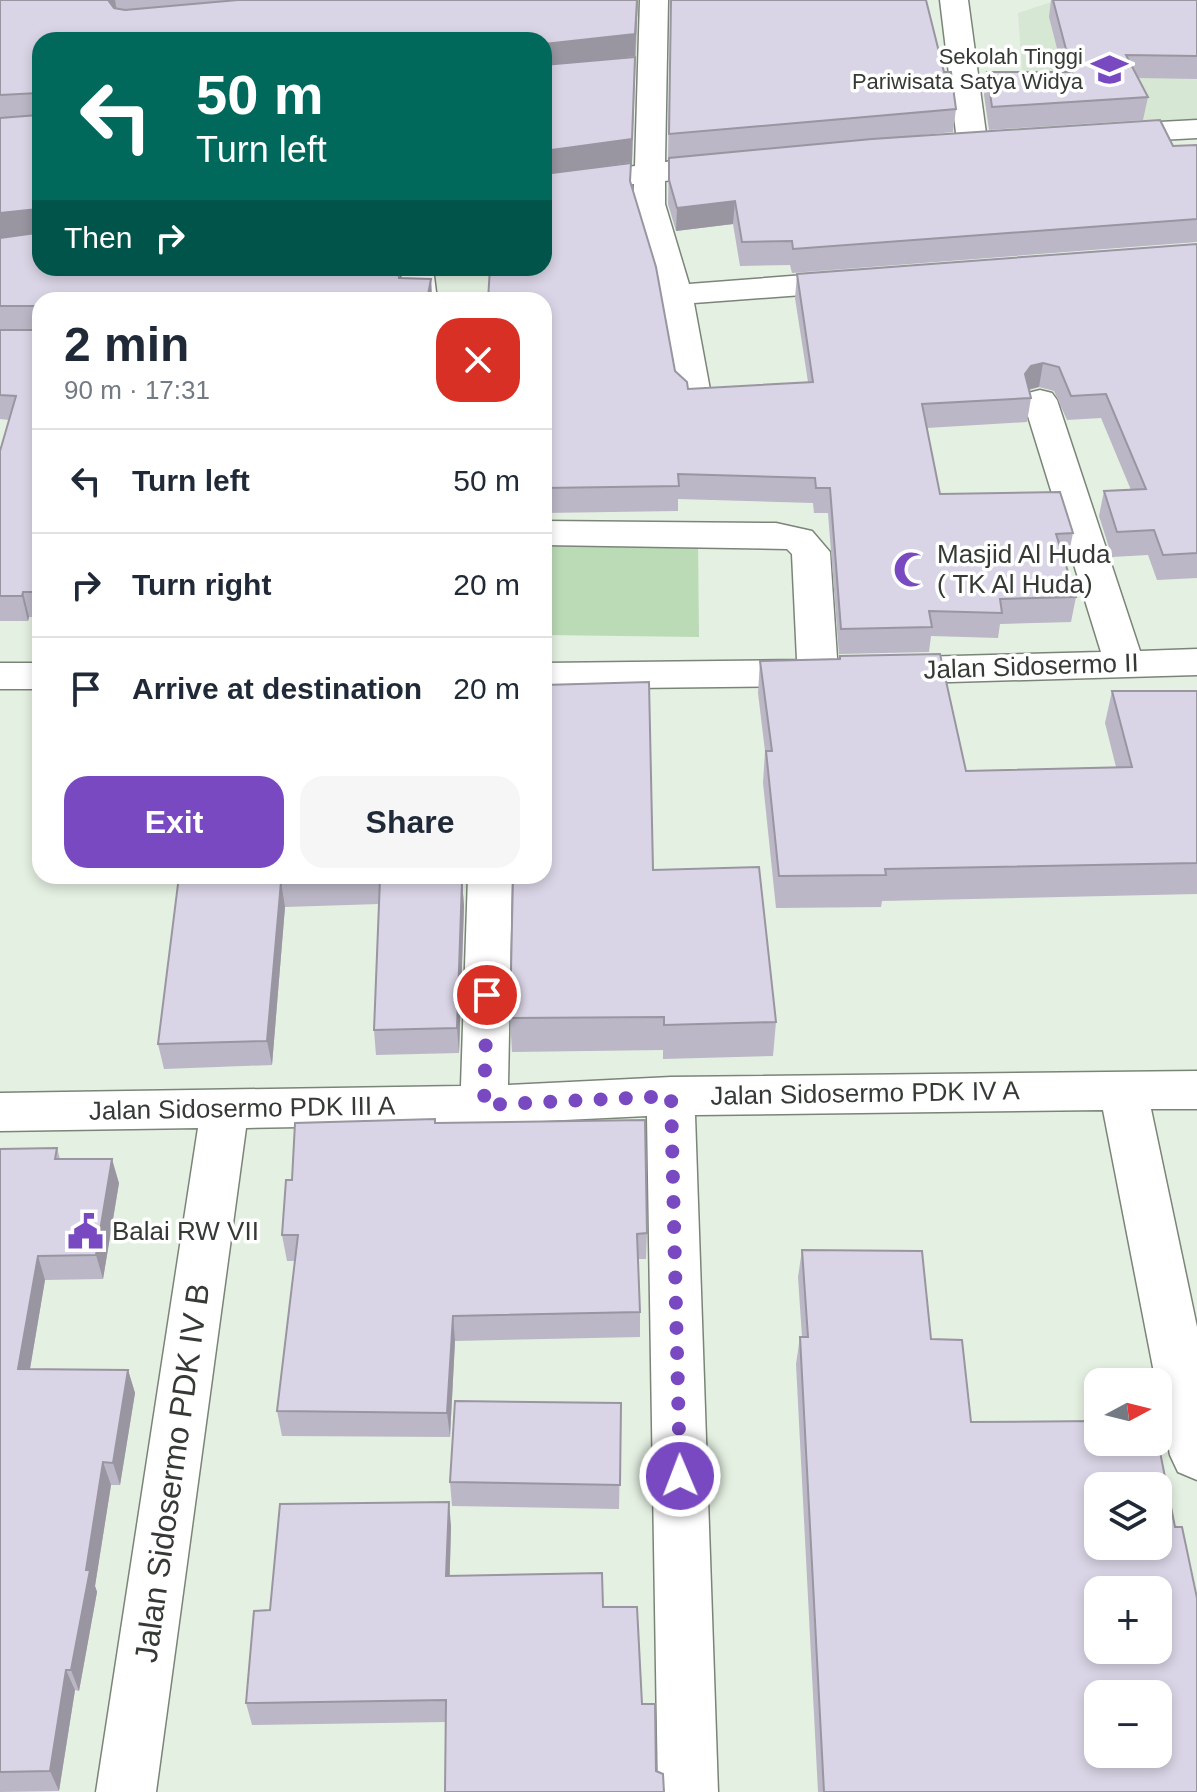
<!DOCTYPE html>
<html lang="en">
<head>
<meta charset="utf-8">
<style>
  body { margin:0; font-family:Arial,sans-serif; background:#f6f6f7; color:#1f2937; height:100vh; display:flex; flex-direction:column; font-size:30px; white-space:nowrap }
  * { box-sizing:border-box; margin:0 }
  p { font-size:26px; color:#747a83 }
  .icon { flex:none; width:44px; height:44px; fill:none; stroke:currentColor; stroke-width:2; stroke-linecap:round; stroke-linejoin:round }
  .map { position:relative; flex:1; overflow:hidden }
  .details { position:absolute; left:32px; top:292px; width:520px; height:592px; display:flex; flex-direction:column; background:#fff; border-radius:24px; box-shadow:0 4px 12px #0003 }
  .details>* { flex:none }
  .hud { position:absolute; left:32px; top:32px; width:520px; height:244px; border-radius:24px; box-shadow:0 4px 12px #0003; background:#00695c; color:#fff; overflow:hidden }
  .needle { width:52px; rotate:83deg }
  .tools { position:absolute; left:1084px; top:1368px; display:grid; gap:16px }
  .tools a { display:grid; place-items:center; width:88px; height:88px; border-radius:16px; background:#fff; box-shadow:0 4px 12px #0003; font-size:40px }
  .pin { position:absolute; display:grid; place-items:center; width:68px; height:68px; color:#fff; margin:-34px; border:4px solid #fff; border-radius:50%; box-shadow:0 2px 8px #0007 }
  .me { position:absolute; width:88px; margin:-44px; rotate:359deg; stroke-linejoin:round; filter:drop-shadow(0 0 6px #0008) }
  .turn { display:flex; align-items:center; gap:28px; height:168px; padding:0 32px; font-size:36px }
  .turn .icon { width:104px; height:104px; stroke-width:2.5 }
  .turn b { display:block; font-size:56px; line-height:68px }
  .then { display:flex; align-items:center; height:76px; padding:0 32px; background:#0003; gap:16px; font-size:30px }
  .round { display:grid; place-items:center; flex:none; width:84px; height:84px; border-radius:24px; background:#f6f6f7 }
  .headline { display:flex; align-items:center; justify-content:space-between; height:136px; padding:0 32px }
  h1 { font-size:48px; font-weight:800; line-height:60px }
  .button { display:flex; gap:16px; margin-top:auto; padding:16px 32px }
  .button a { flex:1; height:92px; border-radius:24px; background:#7849c1; color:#fff; font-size:32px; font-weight:800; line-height:92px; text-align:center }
  .button a+a { background:#f6f6f7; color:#1f2937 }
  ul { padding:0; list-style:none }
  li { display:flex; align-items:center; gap:24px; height:104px; padding:0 32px; border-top:2px solid #e0e1e3 }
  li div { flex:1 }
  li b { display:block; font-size:30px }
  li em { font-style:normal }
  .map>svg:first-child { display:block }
  .built { fill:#d6e7d3 }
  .green { fill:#bbdab6 }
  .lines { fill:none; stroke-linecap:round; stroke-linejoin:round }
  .street-casing { stroke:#7a8578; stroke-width:3 }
  .street { fill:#fff; fill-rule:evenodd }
  .wall { fill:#bbb7c6 }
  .shaded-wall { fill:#9995a1 }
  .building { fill:#dad5e6; stroke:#9995a1; stroke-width:2; fill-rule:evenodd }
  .route { stroke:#7849c1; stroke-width:14; stroke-dasharray:0 25.2 }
  .labels { text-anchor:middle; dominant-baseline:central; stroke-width:7; stroke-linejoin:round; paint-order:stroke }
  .far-poi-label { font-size:22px; fill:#353a35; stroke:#fff; text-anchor:end }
  .poi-label { font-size:26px; fill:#353a35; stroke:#fff; text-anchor:start }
  .street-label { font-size:26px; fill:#353a35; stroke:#fff }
  .near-street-label { font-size:32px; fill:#353a35; stroke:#fff }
</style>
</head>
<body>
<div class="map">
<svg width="1197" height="1792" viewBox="0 0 1197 1792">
  <rect width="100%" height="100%" fill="#e4f0e2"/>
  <path class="built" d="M1058 0 1197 2V125L1027 140 1018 13Z"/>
  <path class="green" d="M544 538 698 541 699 637 544 635Z"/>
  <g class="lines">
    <defs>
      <path id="street" d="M640 0H668L665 162 728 155 739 158 743 164 739 170 665 181V204L689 284 856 271 868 274 872 281 868 288 856 291 694 303 711 395 706 402 694 405 682 402 677 395 660 295 633 204 634 184 544 195V177L635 166Z
        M940 0H968L987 141 983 147H961L957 141Z
        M1197 120V138L1104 143 1093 140 1089 134 1093 128 1104 125Z
        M401 268H433L437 300H403Z
        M1040 390 1052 393 1057 400 1140 651 1197 649V675L882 684 868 680 862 671 868 662 882 658 1101 652 1023 400 1028 393Z
        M544 521 776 523 812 531 830 552 838 673 832 682 818 686 544 689V663L797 660 792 554 787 549 544 545Z
        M0 663H40V689H0Z
        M468 876H512L508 1085 671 1077 1197 1071V1109H1151L1197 1327V1480L1178 1472 1170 1455 1103 1110 695 1115 718 1792H658L647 1116 484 1124 246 1128 156 1792H96L198 1128 0 1131V1093L461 1086Z"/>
    </defs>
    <use href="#street" class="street-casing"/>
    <use href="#street" class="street"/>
  </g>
  <path class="wall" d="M0 0H638L632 162 40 40 399 278 431 279 432 300H40V617H29L28 621H0V451L9 420 0 419Z
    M671 0 944 72 956 109 953 132 902 137 1173 146 1197 145V242L792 273 790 265 740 266 733 224 676 231 668 204 669 158 759 150 668 158Z
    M1051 0H1197V79L1138 78 1148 97 1143 120 989 130 984 95 987 72H1063L1049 17Z
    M631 183 675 371 688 389 808 382 795 298 797 274 1197 244V578L1157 580 1148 555 1112 557 1099 516 1104 491 1131 490 1101 418 1067 420 1054 391 1039 387 1029 390 1031 398 1027 422 927 428 940 494 1073 533 1068 558H1064L1076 597 1071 622 1000 624 998 638 931 636 929 652 839 654 828 513H814L813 503 678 499V511L544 513V300Z
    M760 661 966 771 1116 767 1105 723 1112 691H1197V894L882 901 881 907 776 908 763 783 765 751 758 693Z
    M653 870 776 1022 773 1056 663 1059V1050L512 1052 510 1018Z
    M179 876H435L434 881H462L464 906 459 1053 376 1055 374 1030 379 904 285 907 272 1065 164 1069 158 1044Z
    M436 1123 647 1233 646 1259H638L640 1312V1337L455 1341 450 1437 282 1436 277 1411 295 1261H287L282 1235 292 1180Z
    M57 1148 60 1159 119 1183 103 1279 45 1280 30 1369 128 1370 135 1393 120 1485H111L95 1586 97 1592 79 1691 75 1690 59 1791 0 1792V1149Z
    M802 1250 931 1339 971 1422 1175 1527 1197 1792H818L796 1364 800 1337H802L798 1277Z
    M621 1403 619 1509 452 1506 450 1482Z
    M451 1526 446 1722 252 1725 246 1703Z"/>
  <path class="shaded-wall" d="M108 0H115L117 12Z
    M638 0 635 56 544 67V44Z
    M635 57 632 162 544 174V151Z
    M735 201 733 224 676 231 677 208Z
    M37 209 40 233 0 238V213Z
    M431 279 432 300H427Z
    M1043 363 1039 387 1027 390 1025 374 1031 366Z
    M23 592 29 617 28 621 22 596Z
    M462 881 464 906 459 1053 457 1028Z
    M281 882 285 907 272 1065 267 1041Z
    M112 1159 119 1183 103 1279 96 1255Z
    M38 1256 45 1280 26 1392 18 1369Z
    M453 1316 455 1341 450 1437 447 1413Z
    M128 1370 135 1393 120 1485 113 1463Z
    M103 1462 111 1485 95 1586 97 1592 79 1691 71 1670Z
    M449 1502 451 1526 449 1599 446 1576Z
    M66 1670 75 1690 59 1791 50 1771Z"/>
  <path class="building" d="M0 0H108L114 8 125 10 238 0H637L635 34 544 44V40H40V268H398L399 278 431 279 427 300H40V592H23L22 596H0V451L16 396 0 395V330H37V306H0V238L37 233V209L0 213V118L38 115V93L0 95Z
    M671 0H926L944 72H951L956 109 669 134Z
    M1053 0H1197V56L1126 55 1148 97 992 107 987 72H1072Z
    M635 57 632 139 544 151V65Z
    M1160 120 1173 146 1197 145V219L793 249 792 241 742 242 735 201 677 208 669 180V158L872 139Z
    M631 163 630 181 656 267 675 371 687 382 688 389 813 382 797 274 1197 244V553L1163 555 1154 530 1117 532 1104 491 1146 489 1106 394 1071 396 1059 367 1043 363 1031 366 1025 374 1031 398 922 404 940 494 1060 492 1073 533 1056 534 1076 597 1000 599 1002 613 929 611 932 627 841 629 830 488H816L815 478 678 474 679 486 544 488V300H488L490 268H544V174Z
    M940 654 966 771 1132 767 1112 691H1197V863L885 869 886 875 779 876 766 751H772L760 661 840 659V656Z
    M649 682 653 870 759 867 776 1022 664 1025V1017L510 1018 513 876H544V685Z
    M179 876H432L431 881H462L457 1028 374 1030 380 879 281 882 267 1041 158 1044Z
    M435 1119V1123L645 1120 647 1233 637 1234 640 1312 453 1316 447 1413 277 1411 298 1235H282L286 1180H292L295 1123Z
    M57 1148 55 1159H112L96 1255 38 1256 18 1369 128 1370 113 1463 103 1462 86 1570H90L71 1670H66L50 1771 0 1772V1149Z
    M802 1250 922 1251 931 1339 962 1340 971 1422 1098 1421V1442H1158L1175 1527H1182L1197 1598V1792H824L800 1337H808ZM1098 1486H1158V1546H1098ZM1098 1590H1158V1650H1098ZM1098 1694H1158V1754H1098Z
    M455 1401 621 1403 620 1485 450 1482Z
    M449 1502 446 1576 602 1573 603 1607H637L642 1704H655L656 1771 663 1774 664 1792H445L446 1700 246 1703 254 1611 270 1610 280 1504Z"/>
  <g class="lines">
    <path class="route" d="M487 995 484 1105 671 1096 680 1476"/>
  </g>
  <defs>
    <symbol id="university-bare" viewBox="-9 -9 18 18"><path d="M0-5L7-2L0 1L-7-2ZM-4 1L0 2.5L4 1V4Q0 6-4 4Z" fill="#7849c1" stroke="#fff" stroke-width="2.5" paint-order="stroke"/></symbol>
    <symbol id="mosque-bare" viewBox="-9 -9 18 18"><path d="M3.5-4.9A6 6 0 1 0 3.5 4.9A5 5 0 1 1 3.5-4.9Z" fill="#7849c1" stroke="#fff" stroke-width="2.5" paint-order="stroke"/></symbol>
    <symbol id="civic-bare" viewBox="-9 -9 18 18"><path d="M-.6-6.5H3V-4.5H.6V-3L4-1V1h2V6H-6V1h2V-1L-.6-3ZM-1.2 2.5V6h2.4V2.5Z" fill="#7849c1" stroke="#fff" stroke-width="2.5" paint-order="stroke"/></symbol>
  </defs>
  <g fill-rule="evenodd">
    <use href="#university-bare" x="1084" y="44" width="51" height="51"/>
    <use href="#mosque-bare" x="886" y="544" width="51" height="51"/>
    <use href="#civic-bare" x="60" y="1206" width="51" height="51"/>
  </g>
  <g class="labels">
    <g class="far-poi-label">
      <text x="1083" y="56">Sekolah Tinggi<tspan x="1083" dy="25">Pariwisata Satya Widya</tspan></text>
    </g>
    <g class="poi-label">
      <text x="937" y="554">Masjid Al Huda<tspan x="937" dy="30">( TK Al Huda)</tspan></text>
      <text x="112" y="1231">Balai RW VII</text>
    </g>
    <g class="street-label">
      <text transform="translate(1031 666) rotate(-2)">Jalan Sidosermo II</text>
      <text transform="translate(865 1093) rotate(-1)">Jalan Sidosermo PDK IV A</text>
      <text transform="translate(242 1108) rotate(-1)">Jalan Sidosermo PDK III A</text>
    </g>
    <g class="near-street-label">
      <text transform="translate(172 1473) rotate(-82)">Jalan Sidosermo PDK IV B</text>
    </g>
  </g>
</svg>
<div class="tools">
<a><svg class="needle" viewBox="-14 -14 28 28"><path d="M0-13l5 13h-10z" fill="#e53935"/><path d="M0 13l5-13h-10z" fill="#747a83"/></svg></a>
<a><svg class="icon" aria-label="layers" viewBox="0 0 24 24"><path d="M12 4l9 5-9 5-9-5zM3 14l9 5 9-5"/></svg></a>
<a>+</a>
<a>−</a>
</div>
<div class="pin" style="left:487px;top:995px;background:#d93025"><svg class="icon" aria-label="arrive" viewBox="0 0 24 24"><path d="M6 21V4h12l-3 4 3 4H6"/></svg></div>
<svg class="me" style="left:680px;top:1476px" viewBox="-20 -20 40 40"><circle r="17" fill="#7849c1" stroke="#fff" stroke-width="3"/><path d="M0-11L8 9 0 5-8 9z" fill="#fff"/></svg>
<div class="hud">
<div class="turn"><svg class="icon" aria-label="left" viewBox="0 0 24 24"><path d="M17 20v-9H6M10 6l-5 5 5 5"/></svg><div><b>50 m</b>Turn left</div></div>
<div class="then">Then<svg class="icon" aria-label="right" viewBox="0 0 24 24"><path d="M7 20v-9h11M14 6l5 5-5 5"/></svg></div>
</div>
<section class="details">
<div class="headline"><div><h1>2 min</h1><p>90 m · 17:31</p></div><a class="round" style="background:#d93025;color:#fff"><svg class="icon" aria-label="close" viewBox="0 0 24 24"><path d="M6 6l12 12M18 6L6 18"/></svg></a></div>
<ul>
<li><svg class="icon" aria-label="left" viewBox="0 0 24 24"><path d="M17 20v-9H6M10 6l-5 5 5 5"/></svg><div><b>Turn left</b></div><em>50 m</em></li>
<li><svg class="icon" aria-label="right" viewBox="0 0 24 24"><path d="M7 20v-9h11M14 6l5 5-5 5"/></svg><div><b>Turn right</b></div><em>20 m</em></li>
<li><svg class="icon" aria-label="arrive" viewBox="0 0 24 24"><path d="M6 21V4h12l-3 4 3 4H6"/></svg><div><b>Arrive at destination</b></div><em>20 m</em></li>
</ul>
<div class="button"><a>Exit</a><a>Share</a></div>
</section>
</div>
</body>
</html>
